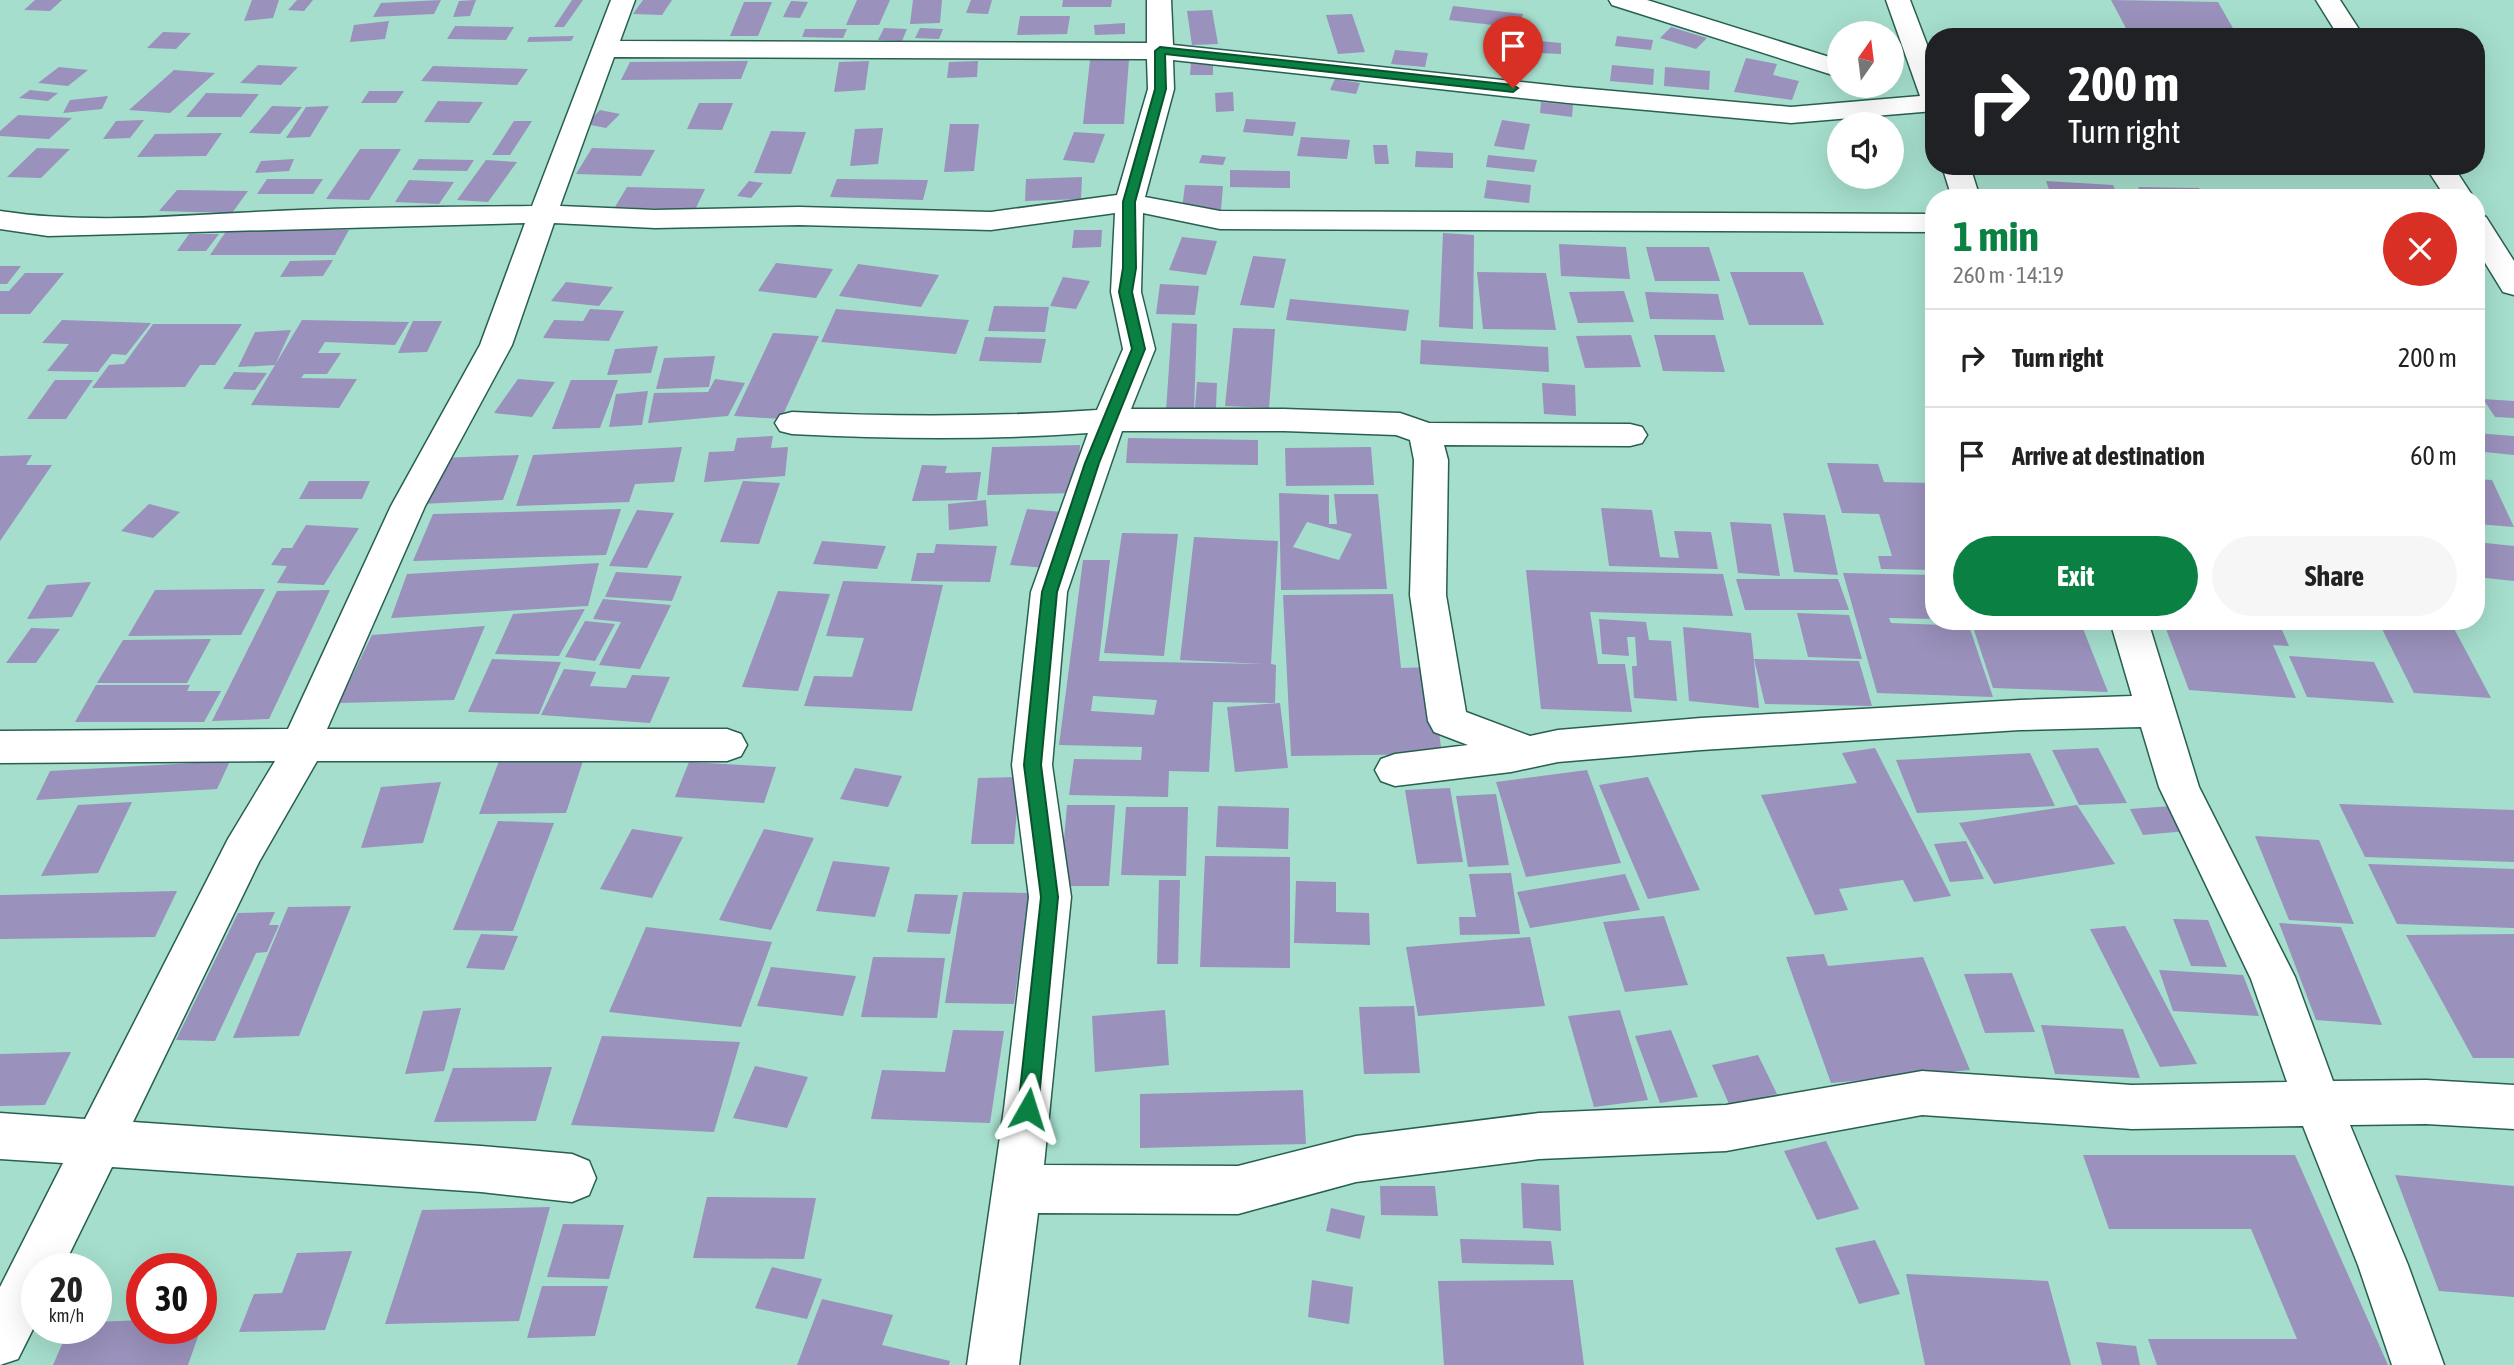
<!DOCTYPE html>
<html lang="en">
<head>
<meta charset="utf-8">
<style>
  body { margin:0; font-family:"Asap Condensed",sans-serif; background:#f6f6f6; color:#222; height:100vh; display:flex; flex-direction:column; font-size:26px; white-space:nowrap }
  * { box-sizing:border-box; margin:0 }
  p { font-size:23px; color:#767676 }
  .icon { flex:none; width:38px; height:38px; fill:none; stroke:currentColor; stroke-width:2; stroke-linecap:round; stroke-linejoin:round }
  .map { position:relative; flex:1; overflow:hidden }
  .drawer { position:absolute; left:1925px; top:189px; width:560px; height:441px; display:flex; flex-direction:column; background:#fff; border-radius:28px; box-shadow:0 7px 28px #0002 }
  .drawer>* { flex:none }
  .guide { position:absolute; left:1925px; top:28px; width:560px; height:147px; border-radius:28px; box-shadow:0 7px 28px #0002; background:#202124; color:#fff; overflow:hidden }
  .needle { width:46px; rotate:14deg }
  .controls { position:absolute; left:1827px; top:21px; display:grid; gap:14px }
  .controls a { display:grid; place-items:center; width:77px; height:77px; border-radius:50%; background:#fff; box-shadow:0 7px 28px #0002; font-size:35px }
  .speed { position:absolute; left:21px; top:1253px; display:flex; gap:14px; font-size:35px; font-weight:700; text-align:center }
  .speed>* { display:grid; place-content:center; width:91px; height:91px; border-radius:50%; background:#fff; box-shadow:0 7px 28px #0002; line-height:1 }
  .speed small { font-size:18px; font-weight:400 }
  .speed .limit { border:10px solid #d22; background:#fff; color:#111 }
  .pin { position:absolute; display:grid; place-items:center; width:60px; height:60px; color:#fff; margin:-72px -30px; border-radius:50% 50% 50% 0; rotate:-45deg; box-shadow:0 0 7px #0007 }
  .pin .icon { rotate:45deg }
  .me { position:absolute; width:77px; margin:-38px; rotate:6deg; stroke-linejoin:round; filter:drop-shadow(0 0 5px #0008) }
  .turn { display:flex; align-items:center; gap:24px; height:147px; padding:0 28px; font-size:32px }
  .turn .icon { width:91px; height:91px; stroke-width:2.5 }
  .turn b { display:block; font-size:49px; line-height:60px }
  .round { display:grid; place-items:center; flex:none; width:74px; height:74px; border-radius:37px; background:#f6f6f6 }
  .summary { display:flex; align-items:center; justify-content:space-between; height:119px; padding:0 28px }
  h1 { font-size:42px; font-weight:700; line-height:52px; color:#0b8043 }
  .action { display:flex; gap:14px; margin-top:auto; padding:14px 28px }
  .action a { flex:1; height:80px; border-radius:42px; background:#0b8043; color:#fff; font-size:28px; font-weight:700; line-height:80px; text-align:center }
  .action a+a { background:#f6f6f6; color:#222 }
  ul { padding:0; list-style:none }
  li { display:flex; align-items:center; gap:21px; height:98px; padding:0 28px; border-top:2px solid #e0e0e0 }
  li div { flex:1 }
  li b { display:block; font-size:26px }
  li em { font-style:normal }
  .map>svg:first-child { display:block }
  .building { fill:#9a91bc; fill-rule:evenodd }
  .lines { fill:none; stroke-linecap:round; stroke-linejoin:round }
  .street-casing { stroke:#285f51; stroke-width:3 }
  .street { fill:#fff; fill-rule:evenodd }
  .route { fill:#0b8043; stroke:#07532c; stroke-width:2 }
</style>
</head>
<body>
<div class="map">
<svg width="2514" height="1365" viewBox="0 0 2514 1365">
  <rect width="100%" height="100%" fill="#a5decd"/>
  <path class="building" d="M35 0H62L50 11 24 10Z
    M252 0H279L273 18 244 21Z
    M297 0H313L304 11 288 10Z
    M441 0 434 14 373 17 381 3Z
    M476 0 470 16 453 17 459 1Z
    M572 0H583L564 27H554Z
    M643 0H672L662 15 633 14Z
    M857 0H890L879 25H846Z
    M913 0H942L940 23 910 24Z
    M971 0H992L988 14 966 13Z
    M1063 0H1112L1111 7H1062Z
    M2111 0 2218 2 2238 37 2129 34Z
    M791 1 808 2 800 18 783 17Z
    M744 2H772L758 36H730Z
    M1453 6 1523 14 1519 28 1449 20Z
    M1212 10 1218 44 1192 45 1187 11Z
    M1352 14 1365 52 1338 54 1326 15Z
    M1020 16H1070L1067 34 1017 35Z
    M389 21 385 39 350 42 354 25Z
    M1125 23V34L1095 35 1094 25Z
    M455 26 514 27 506 40 447 39Z
    M1671 27 1707 38 1696 49 1660 38Z
    M884 28 907 29 902 41 878 40Z
    M920 28 943 29 939 39 915 38Z
    M805 29H847L843 38 802 37Z
    M163 32 191 33 176 49 147 48Z
    M574 36 571 41 527 42 529 37Z
    M1617 36 1653 40 1651 50 1615 46Z
    M1539 41 1561 43V54L1538 53Z
    M1395 50 1428 53 1425 67 1391 64Z
    M1746 58 1777 64 1773 75 1799 81 1792 100 1734 92Z
    M1090 60H1129L1124 124H1083Z
    M748 61 741 79 621 80 630 62Z
    M869 61 865 90 834 92 839 62Z
    M978 61 977 77 947 78 949 62Z
    M1191 62H1213V75H1190Z
    M258 65 298 67 281 85 240 83Z
    M1612 65 1654 69 1653 85 1610 81Z
    M433 66 528 69 517 85 421 81Z
    M59 67 88 70 68 86 38 83Z
    M1665 67 1710 71 1709 90 1664 86Z
    M174 70 215 73 170 113 129 110Z
    M1335 79 1360 83 1356 94 1330 90Z
    M30 90 58 93 48 101 19 98Z
    M369 91H404L396 103H361Z
    M1233 92 1234 111 1216 112 1215 93Z
    M206 93 259 94 241 117H186Z
    M108 96 102 109 63 113 70 100Z
    M438 101 483 102 469 123 424 122Z
    M1541 102 1573 105 1572 117 1540 113Z
    M699 103H733L722 130 687 129Z
    M272 106 302 107 280 134 249 133Z
    M329 106 310 137 286 138 306 107Z
    M600 110 620 114 606 128 586 124Z
    M18 115 72 118 49 139 0 136V131Z
    M1246 119 1296 122 1293 136 1243 132Z
    M144 120 130 138 103 139 116 121Z
    M1502 120 1530 124 1524 150 1494 146Z
    M514 121H532L510 155H492Z
    M950 124H979L974 171 944 172Z
    M883 128 878 164 850 166 855 129Z
    M771 131 806 132 791 174 754 173Z
    M1074 132 1105 134 1094 163 1063 160Z
    M222 133 206 156 137 157 155 134Z
    M1301 137 1350 140 1347 159 1297 156Z
    M1373 145H1387L1389 164H1375Z
    M37 148 70 149 41 178 7 177Z
    M592 148 655 150 641 176 576 174Z
    M360 149H401L369 200 326 199Z
    M1416 151 1453 153V168L1415 167Z
    M1202 155 1226 157 1223 165 1199 163Z
    M1488 155 1537 160 1534 172 1486 167Z
    M294 159 289 171 255 173 261 161Z
    M419 159 474 160 467 171 412 170Z
    M486 160 517 162 488 202 457 200Z
    M2026 166H2194L2199 175 2028 170Z
    M1230 170 1290 171V188L1230 187Z
    M1082 177 1081 199 1025 201 1026 179Z
    M267 179H323L313 194H257Z
    M837 179 928 180 923 200 830 197Z
    M409 180 454 182 439 204 395 202Z
    M1487 180 1531 185 1529 203 1484 198Z
    M749 181 763 183 751 198 737 196Z
    M2046 181 2113 185 2119 198H2052Z
    M1185 185 1223 186 1221 210 1182 209Z
    M627 187 705 189 695 210 615 207Z
    M2138 187 2199 188 2205 198H2144Z
    M177 190 248 191 232 213 159 211Z
    M227 230H349L335 255H210Z
    M1074 230H1102L1101 247 1072 248Z
    M1443 233 1474 235 1473 329 1439 327Z
    M189 234H219L206 251H177Z
    M1182 237 1217 241 1206 275 1169 270Z
    M1559 244 1626 247 1630 279 1561 276Z
    M1646 247H1709L1720 281H1655Z
    M1253 256 1286 259 1274 308 1240 305Z
    M333 260 323 276 280 277 290 261Z
    M776 263 833 269 816 298 758 291Z
    M858 264 939 275 921 307 839 296Z
    M0 266H21L7 284H0Z
    M1477 272 1546 273 1556 330 1483 329Z
    M1730 272H1803L1824 325H1749Z
    M25 273H64L30 314H0V291H9Z
    M1063 277 1090 281 1076 309 1050 306Z
    M566 282 613 287 599 306 551 301Z
    M1160 284 1199 286 1195 315 1156 314Z
    M1624 291 1634 322 1578 323 1569 292Z
    M1645 292 1718 294 1724 320 1650 319Z
    M1290 299 1409 310 1406 331 1286 320Z
    M994 306 1049 307 1045 332 988 331Z
    M590 309 624 311 609 341 543 338 554 320 583 321Z
    M836 309 969 320 956 354 821 342Z
    M62 320 151 323 126 355 112 354 98 372 47 371 69 344 42 343Z
    M302 320 409 322 395 345 325 342 318 353H341L327 374H304L301 378 357 379 339 408 251 405Z
    M413 321H442L427 352 398 353Z
    M1172 323 1197 324 1194 411H1166Z
    M153 324H242L215 365H200L185 387 92 388 109 365 124 364Z
    M1233 328 1275 329 1269 408 1225 406Z
    M291 330 275 365 238 367 255 332Z
    M773 333 819 336 781 419 734 416Z
    M1631 335 1641 367 1585 368 1576 336Z
    M1654 335H1715L1725 372 1663 371Z
    M985 337 1046 339 1041 363 979 361Z
    M1421 340 1548 347 1549 372 1420 364Z
    M658 346 651 373 607 375 615 349Z
    M715 356 709 387 656 389 664 358Z
    M234 372 267 373 255 390 223 389Z
    M518 379 555 382 532 417 494 413Z
    M715 379 745 383 728 416 648 423 654 393 708 392Z
    M55 380H93L66 419H27Z
    M571 380H618L600 428 552 429Z
    M1197 382 1217 383 1216 408H1195Z
    M1542 383 1575 385 1576 416 1544 414Z
    M648 391 642 425 609 427 616 394Z
    M2483 399 2514 401V418L2495 417Z
    M2476 433 2514 436V455L2484 452Z
    M773 436 771 448 788 447 785 476 704 482 709 452 734 451 737 438Z
    M1128 438 1258 440V465L1126 463Z
    M1080 445 1077 493 987 495 992 447Z
    M682 447 674 482 635 484 629 502 516 506 533 455Z
    M1371 447 1374 485 1286 486 1285 448Z
    M32 455 26 465H52L0 541V456Z
    M519 455 503 500 421 504 439 458Z
    M1827 463 1878 464 1884 482 1934 483V570L1881 569 1878 556H1892L1879 514 1842 513Z
    M922 465 947 466 945 473 981 472 977 500 912 501Z
    M2476 479 2492 480 2514 527 2476 524Z
    M309 481H370L362 499H299Z
    M743 481 780 483 759 544 720 542Z
    M1279 493 1329 495V524H1337L1334 494H1378L1387 589 1281 590ZM1307 522 1352 534 1339 560 1293 547Z
    M986 500 988 526 949 530 948 504Z
    M149 504 180 512 153 538 121 531Z
    M1601 508 1652 510 1660 557 1679 558 1674 531 1711 532 1718 569 1609 566Z
    M621 509 606 555 413 561 433 514Z
    M1027 509 1063 512 1047 568 1010 565Z
    M637 510 674 513 647 568 609 566Z
    M1783 513 1825 515 1838 575 1794 572Z
    M1730 522 1771 524 1780 576 1738 573Z
    M306 525 359 528 324 585 277 583 287 566 271 565 282 548H292Z
    M1122 533 1178 534 1164 656 1104 653Z
    M1194 537 1278 541 1271 664 1276 665 1275 703 1213 702 1209 772 1169 771 1168 797 1069 795 1074 759 1141 760 1142 747 1059 745 1083 560H1110L1099 661 1264 664 1180 660ZM1093 696 1157 700 1154 715 1091 711Z
    M822 541 886 546 877 569 813 564Z
    M2476 542 2514 546V581L2476 577Z
    M936 544 997 546 990 582 911 581 917 553H934Z
    M599 563 588 606 391 618 407 574Z
    M1526 570 1723 574 1733 616 1590 612 1598 664H1625L1632 712 1541 709Z
    M616 572 682 576 672 601 605 597Z
    M1843 573 1934 575V619L1889 618 1891 623 1969 626 1993 697 1877 693Z
    M1736 579H1838L1849 610H1745Z
    M843 581 943 585 912 711 804 706 814 676 852 677 864 638 826 636Z
    M91 582 72 617 27 619 47 585Z
    M265 589 241 635 128 636 155 590Z
    M330 590 269 719 212 721 277 591Z
    M778 591 830 594 798 691 742 687Z
    M1393 594 1401 668 1430 667 1442 754 1291 756 1283 595Z
    M603 599 671 605 640 669 599 665 621 622 593 619Z
    M585 609 559 656 495 654 513 614Z
    M1797 613 1849 615 1862 659 1808 657Z
    M1599 619 1646 622 1649 640 1671 641 1677 701 1634 698 1632 666H1637L1635 637H1627L1629 656 1602 654Z
    M585 621 615 624 595 661 565 657Z
    M1971 621H2020L2021 626 2035 628 2034 621H2080L2108 692 1993 688Z
    M2163 621H2278L2289 646 2273 645 2296 698 2189 690Z
    M2378 621H2450L2491 698 2414 693Z
    M485 626 454 700 339 703 372 635Z
    M1683 627 1751 633 1759 708 1689 701Z
    M31 628 60 629 36 663H6Z
    M211 639 187 683H97L123 640Z
    M2289 656 2374 662 2394 703 2307 697Z
    M492 659 561 662 539 714 468 712Z
    M1754 659 1859 661 1872 706 1765 704Z
    M564 669 596 672 590 686 626 688 632 675 670 677 650 723 541 715Z
    M96 685H190L187 691H221L204 722H75Z
    M1280 703 1288 768 1235 772 1227 707Z
    M1875 748 1951 896 1914 902 1903 880 1839 889 1848 910 1815 915 1761 795 1857 783 1842 753Z
    M2098 748 2127 803 2079 805 2052 750Z
    M2030 753 2055 806 1917 813 1896 760Z
    M230 761 217 789 36 800 50 771Z
    M499 761H583L566 813 479 814Z
    M689 762 776 767 764 803 675 797Z
    M855 768 902 776 888 807 840 799Z
    M1587 770 1621 863 1526 877 1496 782Z
    M1020 777 1014 844H971L978 778Z
    M1648 777 1700 890 1648 899 1599 785Z
    M441 782 423 843 361 848 381 787Z
    M1450 788 1463 862 1417 864 1405 790Z
    M1496 794 1509 865 1468 867 1456 796Z
    M132 802 98 873 41 876 78 805Z
    M2339 804 2514 810V862L2365 857Z
    M1067 805H1115L1109 886H1060Z
    M2077 805 2115 864 1994 884 1959 823Z
    M1218 806 1289 808 1288 849 1216 847Z
    M2172 806 2187 831 2143 835 2130 809Z
    M1126 807H1188L1186 876 1121 875Z
    M498 821 554 823 513 931 453 930Z
    M632 829 683 837 652 898 600 889Z
    M764 829 814 838 771 930 719 920Z
    M2255 836 2319 840 2354 924 2289 920Z
    M1966 841 1984 879 1950 882 1934 844Z
    M1205 856 1290 857V968L1200 967Z
    M833 861 890 867 875 917 816 911Z
    M2368 864 2514 869V928L2397 924Z
    M1511 873 1520 934 1460 935 1459 917H1476L1469 874Z
    M1625 874 1640 910 1530 928 1517 892Z
    M1159 880H1180L1178 964H1157Z
    M1296 881 1336 882V912L1369 913 1370 945 1294 943Z
    M177 891 155 937 0 939V895Z
    M963 892 1029 893 1014 1004 945 1003Z
    M915 894 958 895 950 934 907 932Z
    M351 906 299 1036 233 1038 288 907Z
    M275 912 269 925H279L267 952 256 953 215 1041 176 1040 238 913Z
    M1664 916 1688 985 1625 992 1603 922Z
    M2173 919 2208 920 2227 967 2191 966Z
    M2279 923 2341 927 2382 1025 2316 1020Z
    M2125 926 2197 1064 2160 1067 2090 929Z
    M646 927 772 942 741 1027 609 1012Z
    M481 934 518 936 504 970 466 968Z
    M2514 934V1058H2473L2406 935Z
    M1530 937 1545 1006 1418 1016 1406 947Z
    M1824 954 1828 966 1923 957 1970 1070 1831 1083 1786 957Z
    M873 957 945 958 937 1018 861 1017Z
    M771 967 856 976 843 1016 757 1006Z
    M2159 970 2243 975 2259 1016 2173 1011Z
    M2012 973 2035 1032 1985 1033 1964 974Z
    M1414 1006 1420 1073 1364 1074 1359 1007Z
    M461 1008 444 1071 405 1074 423 1011Z
    M1165 1010 1169 1065 1095 1072 1092 1016Z
    M1620 1010 1648 1100 1594 1107 1568 1016Z
    M2041 1025 2123 1029 2140 1078 2055 1074Z
    M953 1030 1004 1031 990 1123 871 1119 882 1070 945 1072Z
    M1671 1030 1698 1097 1660 1103 1635 1036Z
    M602 1036 740 1042 714 1132 571 1125Z
    M71 1052 45 1105 0 1106V1054Z
    M1758 1055 1777 1094 1729 1104 1712 1065Z
    M755 1066 808 1077 787 1128 733 1118Z
    M552 1067 536 1121 434 1122 453 1068Z
    M1303 1090 1306 1144 1140 1148V1094Z
    M1826 1141 1859 1209 1817 1220 1784 1151Z
    M2083 1155H2295L2388 1365H2157L2148 1339H2297L2251 1229H2109Z
    M2395 1175 2514 1186V1297L2439 1291Z
    M1521 1183 1559 1185 1561 1231 1523 1228Z
    M1380 1186H1435L1438 1216 1381 1215Z
    M707 1197 816 1198 804 1259 693 1258Z
    M550 1207 519 1321 385 1324 422 1210Z
    M1331 1208 1365 1216 1360 1239 1326 1231Z
    M563 1224 624 1225 609 1279 547 1277Z
    M1460 1239 1551 1241 1554 1265 1462 1263Z
    M1875 1240 1900 1294 1859 1304 1835 1248Z
    M352 1251 325 1330 239 1332 254 1294 282 1293 297 1253Z
    M772 1267 822 1279 807 1319 755 1308Z
    M1906 1274 2048 1281 2071 1365H1925Z
    M1312 1280 1353 1287 1349 1324 1308 1317Z
    M1573 1280 1584 1365H1444L1438 1281Z
    M542 1286H608L595 1336 527 1338Z
    M822 1299 893 1315 882 1345 950 1361 949 1365H797Z
    M142 1320V1328H201L188 1365H53L69 1328H96V1322Z
    M2096 1342 2136 1346 2140 1365H2102Z"/>
  <g class="lines">
    <defs>
      <path id="street" d="M611 0H635L620 41 1147 43V0H1171L1173 45 1568 87 1791 107 1920 96 1886 0H1910L1934 63V111L1791 123 1568 103 1173 60 1174 89 1145 197 1220 211 1934 214V232L1220 229 1143 213 1141 292 1155 349 1131 409H1284L1400 413 1429 423 1630 424 1642 427 1647 435 1642 443 1630 446 1444 445 1448 460 1446 595 1466 712 1530 736 1558 730 1701 718 2020 700 2132 696 2110 621H2148L2199 787 2295 977 2333 1081 2426 1080 2514 1085V1129L2426 1124 2350 1125 2408 1265 2444 1365H2392L2358 1265 2303 1126 2132 1129 1922 1115 1726 1151 1539 1159 1356 1182 1238 1214 1038 1213 1019 1365H967L1004 1109 1029 897 1012 765 1031 592 1088 433C989 440 891 439 792 434L780 431 775 423 780 415 792 412C894 417 995 417 1097 410L1123 349 1111 292 1115 213 991 230 799 225 655 228 554 223 512 345 425 506 327 729H727L741 734 747 745 741 756 727 761H317L259 862 133 1122 481 1146 572 1154 589 1161 596 1178 589 1195 572 1202 481 1192 112 1167 62 1269H37V1321L18 1359 0 1365V1287L63 1163 0 1159V1113L85 1119 228 839 275 761 0 763V731L288 729 391 506 480 345 525 223 48 236 0 229V211C91 225 184 215 276 211 361 207 447 207 532 206ZM614 57 1147 59 1148 89 1117 195 991 212 799 207 655 210 560 206ZM1122 431H1284L1396 435 1410 440 1414 460 1410 595 1428 721 1434 732 1468 745 1395 754 1381 759 1375 770 1381 781 1395 786 1511 772 1558 762 1701 750 2020 730 2141 727 2159 787 2251 979 2287 1082 2132 1085 1922 1071 1726 1105 1539 1113 1356 1136 1238 1166 1044 1165 1071 897 1052 765 1067 592Z
        M1609 0H1647L1839 60V77L1612 5Z
        M2316 0H2340L2364 37H2339Z
        M1942 166H1970L1980 198H1952Z
        M2425 166H2453L2474 198H2446Z
        M2476 214 2486 217 2514 261V295L2503 292 2476 248Z"/>
    </defs>
    <use href="#street" class="street-casing"/>
    <use href="#street" class="street"/>
  </g>
  <path class="route" d="M1160 47 1513 85 1518 88 1513 92 1165 54 1166 89 1135 202 1136 268 1132 292 1145 349 1099 463 1057 592 1041 765 1058 897 1038 1109 1035 1116 1028 1119 1021 1116 1018 1109 1041 897 1024 765 1042 592 1085 463 1132 349 1119 292 1123 268V202L1155 89V51Z"/>
</svg>
<div class="controls">
<a><svg class="needle" viewBox="-14 -14 28 28"><path d="M0-13l5 13h-10z" fill="#e53935"/><path d="M0 13l5-13h-10z" fill="#767676"/></svg></a>
<a><svg class="icon" aria-label="sound" viewBox="0 0 24 24"><path d="M4 9h4l5-4v14l-5-4H4zM17 9q2 3 0 6"/></svg></a>
</div>
<div class="speed"><div>20<small>km/h</small></div><div class="limit">30</div></div>
<div class="pin" style="left:1513px;top:88px;background:#d93025"><svg class="icon" aria-label="arrive" viewBox="0 0 24 24"><path d="M6 21V4h12l-3 4 3 4H6"/></svg></div>
<svg class="me" style="left:1028px;top:1109px" viewBox="-20 -20 40 40"><path d="M0-17L14 15 0 8-14 15z" fill="#0b8043" stroke="#fff" stroke-width="4"/></svg>
<div class="guide">
<div class="turn"><svg class="icon" aria-label="right" viewBox="0 0 24 24"><path d="M7 20v-9h11M14 6l5 5-5 5"/></svg><div><b>200 m</b>Turn right</div></div>
</div>
<section class="drawer">
<div class="summary"><div><h1>1 min</h1><p>260 m · 14:19</p></div><a class="round" style="background:#d93025;color:#fff"><svg class="icon" aria-label="close" viewBox="0 0 24 24"><path d="M6 6l12 12M18 6L6 18"/></svg></a></div>
<ul>
<li><svg class="icon" aria-label="right" viewBox="0 0 24 24"><path d="M7 20v-9h11M14 6l5 5-5 5"/></svg><div><b>Turn right</b></div><em>200 m</em></li>
<li><svg class="icon" aria-label="arrive" viewBox="0 0 24 24"><path d="M6 21V4h12l-3 4 3 4H6"/></svg><div><b>Arrive at destination</b></div><em>60 m</em></li>
</ul>
<div class="action"><a>Exit</a><a>Share</a></div>
</section>
</div>
</body>
</html>
